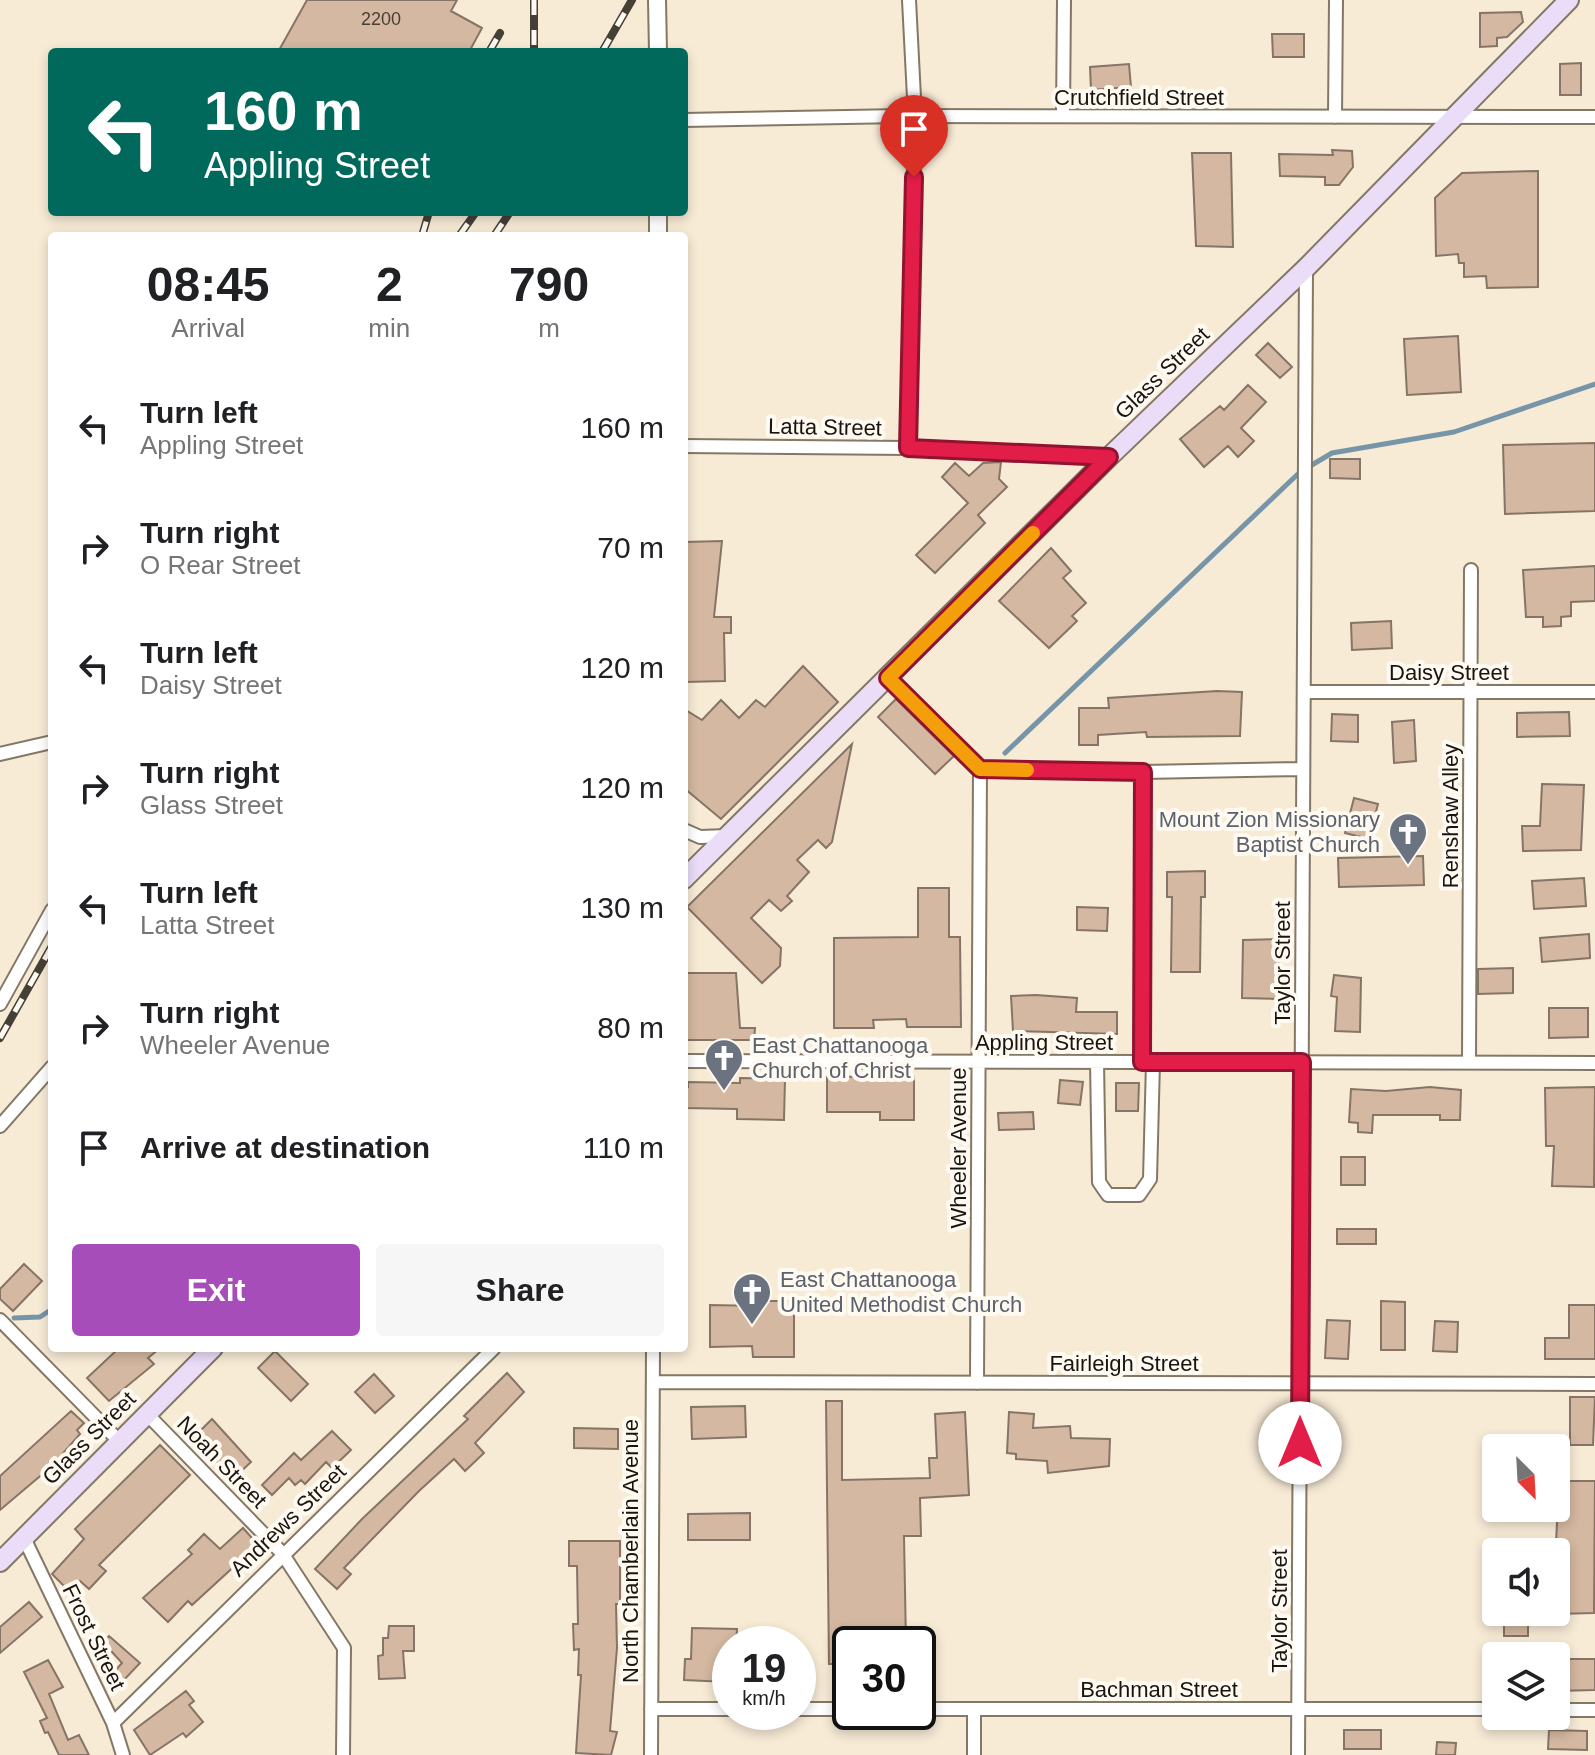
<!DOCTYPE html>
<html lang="en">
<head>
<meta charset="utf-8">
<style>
  body { margin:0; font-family:Arial,sans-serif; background:#f6f6f6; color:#202124; height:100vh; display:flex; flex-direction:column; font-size:30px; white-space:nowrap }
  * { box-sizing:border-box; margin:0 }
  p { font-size:26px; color:#757577 }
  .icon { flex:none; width:44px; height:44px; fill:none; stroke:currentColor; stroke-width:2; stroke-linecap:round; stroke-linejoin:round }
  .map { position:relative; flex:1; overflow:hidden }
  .sheet { position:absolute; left:48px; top:232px; width:640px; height:1120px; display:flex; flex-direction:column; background:#fff; border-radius:8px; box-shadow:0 4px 12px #0003 }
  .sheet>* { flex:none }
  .guide { position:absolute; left:48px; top:48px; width:640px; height:168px; border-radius:8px; box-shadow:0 4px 12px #0003; background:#00695c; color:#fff; overflow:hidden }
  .needle { width:52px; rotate:156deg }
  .tools { position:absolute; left:1482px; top:1434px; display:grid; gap:16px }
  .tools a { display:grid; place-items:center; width:88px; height:88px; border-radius:8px; background:#fff; box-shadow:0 4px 12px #0003; font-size:40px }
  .speed { position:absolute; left:712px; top:1626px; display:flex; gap:16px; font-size:40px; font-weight:700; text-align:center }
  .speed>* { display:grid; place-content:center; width:104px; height:104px; border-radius:50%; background:#fff; box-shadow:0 4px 12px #0003; line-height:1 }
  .speed small { font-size:20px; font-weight:400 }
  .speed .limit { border:4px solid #111; border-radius:12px; background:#fff; color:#111 }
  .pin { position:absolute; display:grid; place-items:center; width:68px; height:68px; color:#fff; margin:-82px -34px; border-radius:50% 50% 50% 0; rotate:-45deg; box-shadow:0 0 8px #0007 }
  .pin .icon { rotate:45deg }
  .me { position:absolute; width:88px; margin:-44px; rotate:0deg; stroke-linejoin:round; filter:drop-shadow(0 0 6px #0008) }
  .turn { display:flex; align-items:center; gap:28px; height:168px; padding:0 24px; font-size:36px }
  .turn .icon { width:104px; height:104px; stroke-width:2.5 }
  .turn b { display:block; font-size:56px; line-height:68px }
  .eta { display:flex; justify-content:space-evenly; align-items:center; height:136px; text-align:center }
  .eta b { font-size:48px; font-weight:700; line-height:56px }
  .button { display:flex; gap:16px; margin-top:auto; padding:16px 24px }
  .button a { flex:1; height:92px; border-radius:8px; background:#a64db9; color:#fff; font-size:32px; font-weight:700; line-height:92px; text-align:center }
  .button a+a { background:#f6f6f6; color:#202124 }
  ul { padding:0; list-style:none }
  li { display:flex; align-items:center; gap:24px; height:120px; padding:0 24px }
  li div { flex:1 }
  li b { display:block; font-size:30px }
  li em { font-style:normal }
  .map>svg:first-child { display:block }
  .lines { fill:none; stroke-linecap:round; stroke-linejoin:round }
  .stream { stroke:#7795a9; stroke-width:5 }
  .building { fill:#d4b8a1; stroke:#867466; stroke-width:2 }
  .minor-casing { stroke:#837866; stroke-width:16 }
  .tertiary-casing { stroke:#837866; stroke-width:20 }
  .secondary-casing { stroke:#837866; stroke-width:22 }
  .minor { stroke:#fff; stroke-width:12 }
  .tertiary { stroke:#fff; stroke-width:16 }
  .secondary { stroke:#ebddf8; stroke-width:18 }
  .rail-casing { stroke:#454036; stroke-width:8 }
  .rail { stroke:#fef9f1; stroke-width:5; stroke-dasharray:15; stroke-linecap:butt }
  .route-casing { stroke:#92132f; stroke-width:20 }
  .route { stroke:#e11d48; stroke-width:14 }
  .slow { stroke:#f59e0b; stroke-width:14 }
  .labels { text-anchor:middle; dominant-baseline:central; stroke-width:8; stroke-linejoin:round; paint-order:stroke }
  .number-label { font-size:18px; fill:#483e33 }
  .street-label { font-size:22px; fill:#19150e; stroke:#fef9f1 }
  .worship-label { font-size:22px; fill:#5b616d; stroke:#fef9f1; text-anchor:start }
</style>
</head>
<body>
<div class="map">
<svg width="1595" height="1755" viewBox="0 0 1595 1755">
  <rect width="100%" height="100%" fill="#f7ebd6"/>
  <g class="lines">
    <path class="stream" d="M1005 753 1300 472 1332 453 1454 432 1595 384
      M14 1318 40 1317 52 1309"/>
  </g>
  <path class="building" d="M307 0H457L451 11 482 28 469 52H278Z
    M1521 12 1523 22 1507 37 1497 38V46L1480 47V13Z
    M1272 34H1304V57H1273Z
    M1581 63V95H1560V64Z
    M1129 64 1131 87 1091 90 1090 67Z
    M1332 150 1352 151 1353 167 1339 185H1325V177L1280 176 1279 154 1333 155Z
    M1192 153H1231L1233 247 1196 246Z
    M1538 171V287L1487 288 1486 276 1464 277V263H1459L1458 254 1436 256 1435 198 1462 173Z
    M1458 336 1461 392 1407 395 1404 339Z
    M1268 343 1292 367 1280 378 1256 355Z
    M1248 385 1266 402 1241 428 1254 441 1238 457 1228 446 1204 467 1180 439 1220 406 1224 410Z
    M1595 443V511L1505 514 1503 445Z
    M1330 459H1360V479L1330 478Z
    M1001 462 999 479 1007 487 978 515 985 523 935 573 916 555 968 503 942 477 955 463 969 476 983 463Z
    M722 541 714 617H731V633H724L725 681 685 682 684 542Z
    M1051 548 1071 571 1063 578 1086 603 1072 616 1077 621 1049 648 999 601Z
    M1595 566V601L1571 602V616L1561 617V626L1543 627V617H1526L1523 570Z
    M1391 621 1392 648 1352 650 1351 623Z
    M803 666 838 702 721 819 684 788V709L702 720 721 700 739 718 756 700 765 707Z
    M1217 691 1242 692 1240 736 1147 737 1146 732 1098 735V745H1079V708H1109L1108 698Z
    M896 699 954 756 935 774 878 717Z
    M1569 712 1570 736 1517 737V713Z
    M1332 714 1358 715V742L1331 741Z
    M1414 720 1416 761 1394 763 1392 722Z
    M852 744 832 842 826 848 818 840 797 860 809 872 787 896 792 901 781 911 769 900 751 918 781 948 780 966 762 983 687 907Z
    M1542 784 1584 785 1581 850 1523 851 1522 826H1540Z
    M1354 798 1378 804 1369 839 1345 833Z
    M1423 856 1424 885 1339 887 1338 858Z
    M1205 871V897H1201L1200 972H1171L1172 897H1167V872Z
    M1584 878 1586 906 1534 909 1532 881Z
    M918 888H949V937H960L961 1027H907L906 1019 873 1020 874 1028H834V938L918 937Z
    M1077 907 1108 908 1107 931 1077 930Z
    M1589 934 1590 958 1542 962 1540 938Z
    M1280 939 1278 999 1242 998 1243 940Z
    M1513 968V993L1478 994V969Z
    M684 973H736L740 1028H755L754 1040H684Z
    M1334 975 1361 978 1360 1032 1335 1031 1337 997 1331 996Z
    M1036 995 1077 998 1076 1012H1117V1034L1013 1031 1011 996Z
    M1549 1008H1588V1037L1549 1038Z
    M914 1076V1120H880V1112H827V1077Z
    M740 1078 785 1079 784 1120 737 1119V1109L686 1108 684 1087H688V1082L740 1083Z
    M1060 1080 1083 1082 1080 1105 1058 1103Z
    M1116 1083H1139L1138 1111H1116Z
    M1430 1087 1461 1090 1460 1120H1440V1115H1373L1372 1133 1358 1132V1123L1349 1122 1351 1089 1386 1091Z
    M1595 1087 1594 1187 1552 1186 1554 1146H1546L1545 1088Z
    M1033 1112 1034 1129 999 1130 998 1113Z
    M1341 1157H1365V1185H1341Z
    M1337 1229H1376V1244H1337Z
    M24 1264 42 1281 13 1311 0 1299V1289Z
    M761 1301H794V1357H753L752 1346 710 1347V1305L761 1306Z
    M1381 1301 1405 1302V1350H1381Z
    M1569 1305H1595V1359H1545V1338H1569Z
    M1327 1320 1350 1321 1348 1359 1325 1358Z
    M1435 1321 1458 1322 1457 1352 1433 1351Z
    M119 1348H160L148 1358 154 1364 109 1401 87 1378Z
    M275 1351 308 1384 291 1401 258 1368Z
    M507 1373 524 1392 475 1443 484 1453 465 1471 454 1459 419 1491 344 1568 351 1574 337 1589 315 1569 362 1519 468 1419 464 1416Z
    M374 1374 394 1396 375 1413 355 1392Z
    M1570 1397H1595L1593 1445H1570Z
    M826 1401H842V1480L930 1478 929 1458H937L935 1414 965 1412 969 1495 920 1498 921 1536H904L906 1644H850V1664H829Z
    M745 1406 746 1437 692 1439 691 1407Z
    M71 1411 84 1423 77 1430 80 1434 52 1466 0 1510V1476Z
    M1009 1412 1034 1414 1033 1428 1070 1426 1071 1438 1110 1439 1109 1466 1048 1473 1047 1461 1016 1459V1454L1007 1453Z
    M212 1419 251 1462 233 1479 194 1437Z
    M574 1428 618 1429V1449L574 1448Z
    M332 1431 351 1450 332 1468 326 1462 305 1484 301 1480 295 1485 289 1478 272 1495 262 1485 294 1453 301 1460Z
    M160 1445 190 1475 99 1565 106 1571 89 1589 80 1581 70 1592 52 1574 84 1539 75 1529Z
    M1559 1481H1595L1594 1613 1556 1614V1591H1560V1543H1556Z
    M750 1513V1540H688V1514Z
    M243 1528 261 1548 242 1565 239 1562 192 1605 188 1601 168 1622 143 1598 192 1554 188 1550 204 1534 220 1549Z
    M569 1541H620V1604H616L617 1648 610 1731 617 1732 611 1755 576 1753 581 1675H578L579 1649 574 1650 573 1624H578L577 1566H569Z
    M29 1602 42 1617 0 1653V1627Z
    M1504 1612H1528V1636H1504Z
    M389 1626H414V1651H403L405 1678 379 1679 378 1656 383 1655V1638H388Z
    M692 1628 737 1629 736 1644H730L728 1682 684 1680 685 1659H691Z
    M109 1636 140 1663 123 1681 113 1673 122 1663 103 1642Z
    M1556 1659H1595V1690L1556 1691Z
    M48 1660 63 1687 49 1694 68 1740 79 1735 89 1755H59L48 1732 45 1733 40 1721 47 1718 24 1672Z
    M186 1691 194 1701 189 1705 203 1722 186 1737 183 1733 150 1755 134 1730Z
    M1344 1730H1381V1749H1344Z
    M1549 1730 1587 1731V1750L1548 1749Z
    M1437 1742 1456 1743 1455 1755H1436Z"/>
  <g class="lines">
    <defs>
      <path id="minor" d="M1063 116 1064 0
        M1335 117 1336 0
        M684 120 902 116 1595 117
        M684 446 908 448 1109 457
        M908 448 915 117 909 0
        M888 678 980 769 1143 772 1303 769
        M1304 692H1595
        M0 754 52 742
        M684 830 700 837 728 836
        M0 1004 52 910
        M684 1061 1595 1063
        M1097 1062 1099 1182 1108 1195H1139L1150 1179 1153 1062
        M1142 1062 1143 772
        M1469 1062 1471 570
        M0 1126 52 1067
        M0 1320 119 1441
        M653 1382 1595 1384
        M977 1383 980 769
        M147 1414 282 1553 344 1648 343 1755
        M24 1538 113 1723 123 1755
        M651 1709H730
        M798 1709H850
        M918 1709H1496
        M974 1709V1755
        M1556 1710H1595
        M113 1723 494 1348
        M651 1755 653 1348
        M1298 1755 1306 268"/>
      <path id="tertiary" d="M657 0 658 52
        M658 236V212"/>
      <path id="secondary" d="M684 879 1109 457 1306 268 1569 0
        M0 1562 213 1348"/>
    </defs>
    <use href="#minor" class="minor-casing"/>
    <use href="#tertiary" class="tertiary-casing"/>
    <use href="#secondary" class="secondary-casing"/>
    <use href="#minor" class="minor"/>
    <use href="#tertiary" class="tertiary"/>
    <use href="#secondary" class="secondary"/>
    <defs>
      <path id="rail" d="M534 0V52
        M489 52 500 33
        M602 52 632 0
        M422 236 429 212
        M459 236 476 212
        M494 236 510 212
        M0 1038 52 946"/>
    </defs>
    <use href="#rail" class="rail-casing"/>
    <use href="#rail" class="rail"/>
  </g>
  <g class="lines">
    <defs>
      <path id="route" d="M914 177 908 448 1109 457 888 678 980 769 1143 772 1142 1062H1302L1300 1443"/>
    </defs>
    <use href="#route" class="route-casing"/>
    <use href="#route" class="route"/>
    <path class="slow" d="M1027 770 980 769 888 678 1033 533"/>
  </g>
  <defs>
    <symbol id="church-pin" viewBox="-11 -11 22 30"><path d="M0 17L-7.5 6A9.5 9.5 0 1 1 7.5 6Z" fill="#6b7280" stroke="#fef9f1"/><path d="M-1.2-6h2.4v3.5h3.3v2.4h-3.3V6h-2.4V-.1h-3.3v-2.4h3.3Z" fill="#fff"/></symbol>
  </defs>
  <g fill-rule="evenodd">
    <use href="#church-pin" x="1386" y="810" width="44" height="60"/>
    <use href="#church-pin" x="702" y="1036" width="44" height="60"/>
    <use href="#church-pin" x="730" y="1270" width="44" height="60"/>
  </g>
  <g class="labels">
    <g class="number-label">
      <text x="381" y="19">2200</text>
    </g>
    <g class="street-label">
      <text x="1139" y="97">Crutchfield Street</text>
      <text transform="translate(1162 373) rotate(-44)">Glass Street</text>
      <text transform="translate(825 427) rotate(1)">Latta Street</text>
      <text x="1449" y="672">Daisy Street</text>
      <text transform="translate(1450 816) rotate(-90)">Renshaw Alley</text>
      <text transform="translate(1282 963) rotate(-90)">Taylor Street</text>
      <text x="1044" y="1042">Appling Street</text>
      <text transform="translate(958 1148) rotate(-90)">Wheeler Avenue</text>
      <text x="1124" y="1363">Fairleigh Street</text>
      <text transform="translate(89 1438) rotate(-45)">Glass Street</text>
      <text transform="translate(222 1462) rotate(46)">Noah Street</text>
      <text transform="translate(288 1520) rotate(-44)">Andrews Street</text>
      <text transform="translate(630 1551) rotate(-90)">North Chamberlain Avenue</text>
      <text transform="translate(1279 1611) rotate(-90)">Taylor Street</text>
      <text transform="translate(94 1637) rotate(64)">Frost Street</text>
      <text x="1159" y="1689">Bachman Street</text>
    </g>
    <g class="worship-label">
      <text x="1380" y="819" text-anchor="end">Mount Zion Missionary<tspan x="1380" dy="25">Baptist Church</tspan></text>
      <text x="752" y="1045">East Chattanooga<tspan x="752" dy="25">Church of Christ</tspan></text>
      <text x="780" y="1279">East Chattanooga<tspan x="780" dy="25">United Methodist Church</tspan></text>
    </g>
  </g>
</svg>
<div class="tools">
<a><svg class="needle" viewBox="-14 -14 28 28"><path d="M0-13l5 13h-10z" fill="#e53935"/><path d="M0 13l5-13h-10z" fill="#757577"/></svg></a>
<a><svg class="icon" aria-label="sound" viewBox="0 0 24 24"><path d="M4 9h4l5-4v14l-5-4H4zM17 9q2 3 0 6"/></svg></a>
<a><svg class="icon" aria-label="layers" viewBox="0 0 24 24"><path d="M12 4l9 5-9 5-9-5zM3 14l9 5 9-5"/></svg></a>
</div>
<div class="speed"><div>19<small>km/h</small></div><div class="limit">30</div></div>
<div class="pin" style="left:914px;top:177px;background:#d93025"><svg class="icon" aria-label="arrive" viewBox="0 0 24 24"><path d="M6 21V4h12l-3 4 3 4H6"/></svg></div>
<svg class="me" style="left:1300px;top:1443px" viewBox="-20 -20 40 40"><circle r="19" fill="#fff"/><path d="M0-13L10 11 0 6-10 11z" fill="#e11d48"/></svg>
<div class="guide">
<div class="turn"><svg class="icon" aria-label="left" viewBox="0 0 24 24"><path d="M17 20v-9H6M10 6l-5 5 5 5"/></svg><div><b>160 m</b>Appling Street</div></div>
</div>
<section class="sheet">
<div class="eta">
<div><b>08:45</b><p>Arrival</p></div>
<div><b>2</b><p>min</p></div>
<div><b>790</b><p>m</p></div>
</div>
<ul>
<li><svg class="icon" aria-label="left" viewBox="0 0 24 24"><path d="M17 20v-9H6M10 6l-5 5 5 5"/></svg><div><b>Turn left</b><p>Appling Street</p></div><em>160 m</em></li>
<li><svg class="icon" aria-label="right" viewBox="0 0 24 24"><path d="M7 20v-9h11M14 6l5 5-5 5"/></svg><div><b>Turn right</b><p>O Rear Street</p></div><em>70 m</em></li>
<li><svg class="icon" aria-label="left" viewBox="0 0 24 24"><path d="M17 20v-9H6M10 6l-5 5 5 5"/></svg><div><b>Turn left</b><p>Daisy Street</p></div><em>120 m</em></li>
<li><svg class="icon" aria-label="right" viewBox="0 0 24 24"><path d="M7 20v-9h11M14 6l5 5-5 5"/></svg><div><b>Turn right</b><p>Glass Street</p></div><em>120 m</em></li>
<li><svg class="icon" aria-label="left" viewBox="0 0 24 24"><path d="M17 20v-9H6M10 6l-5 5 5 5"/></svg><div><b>Turn left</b><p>Latta Street</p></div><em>130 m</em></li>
<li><svg class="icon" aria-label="right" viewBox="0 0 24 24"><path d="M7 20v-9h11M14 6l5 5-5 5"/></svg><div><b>Turn right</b><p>Wheeler Avenue</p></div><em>80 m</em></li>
<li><svg class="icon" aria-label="arrive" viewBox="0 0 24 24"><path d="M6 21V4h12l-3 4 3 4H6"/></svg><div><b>Arrive at destination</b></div><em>110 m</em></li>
</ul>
<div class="button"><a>Exit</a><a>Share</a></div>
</section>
</div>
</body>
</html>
